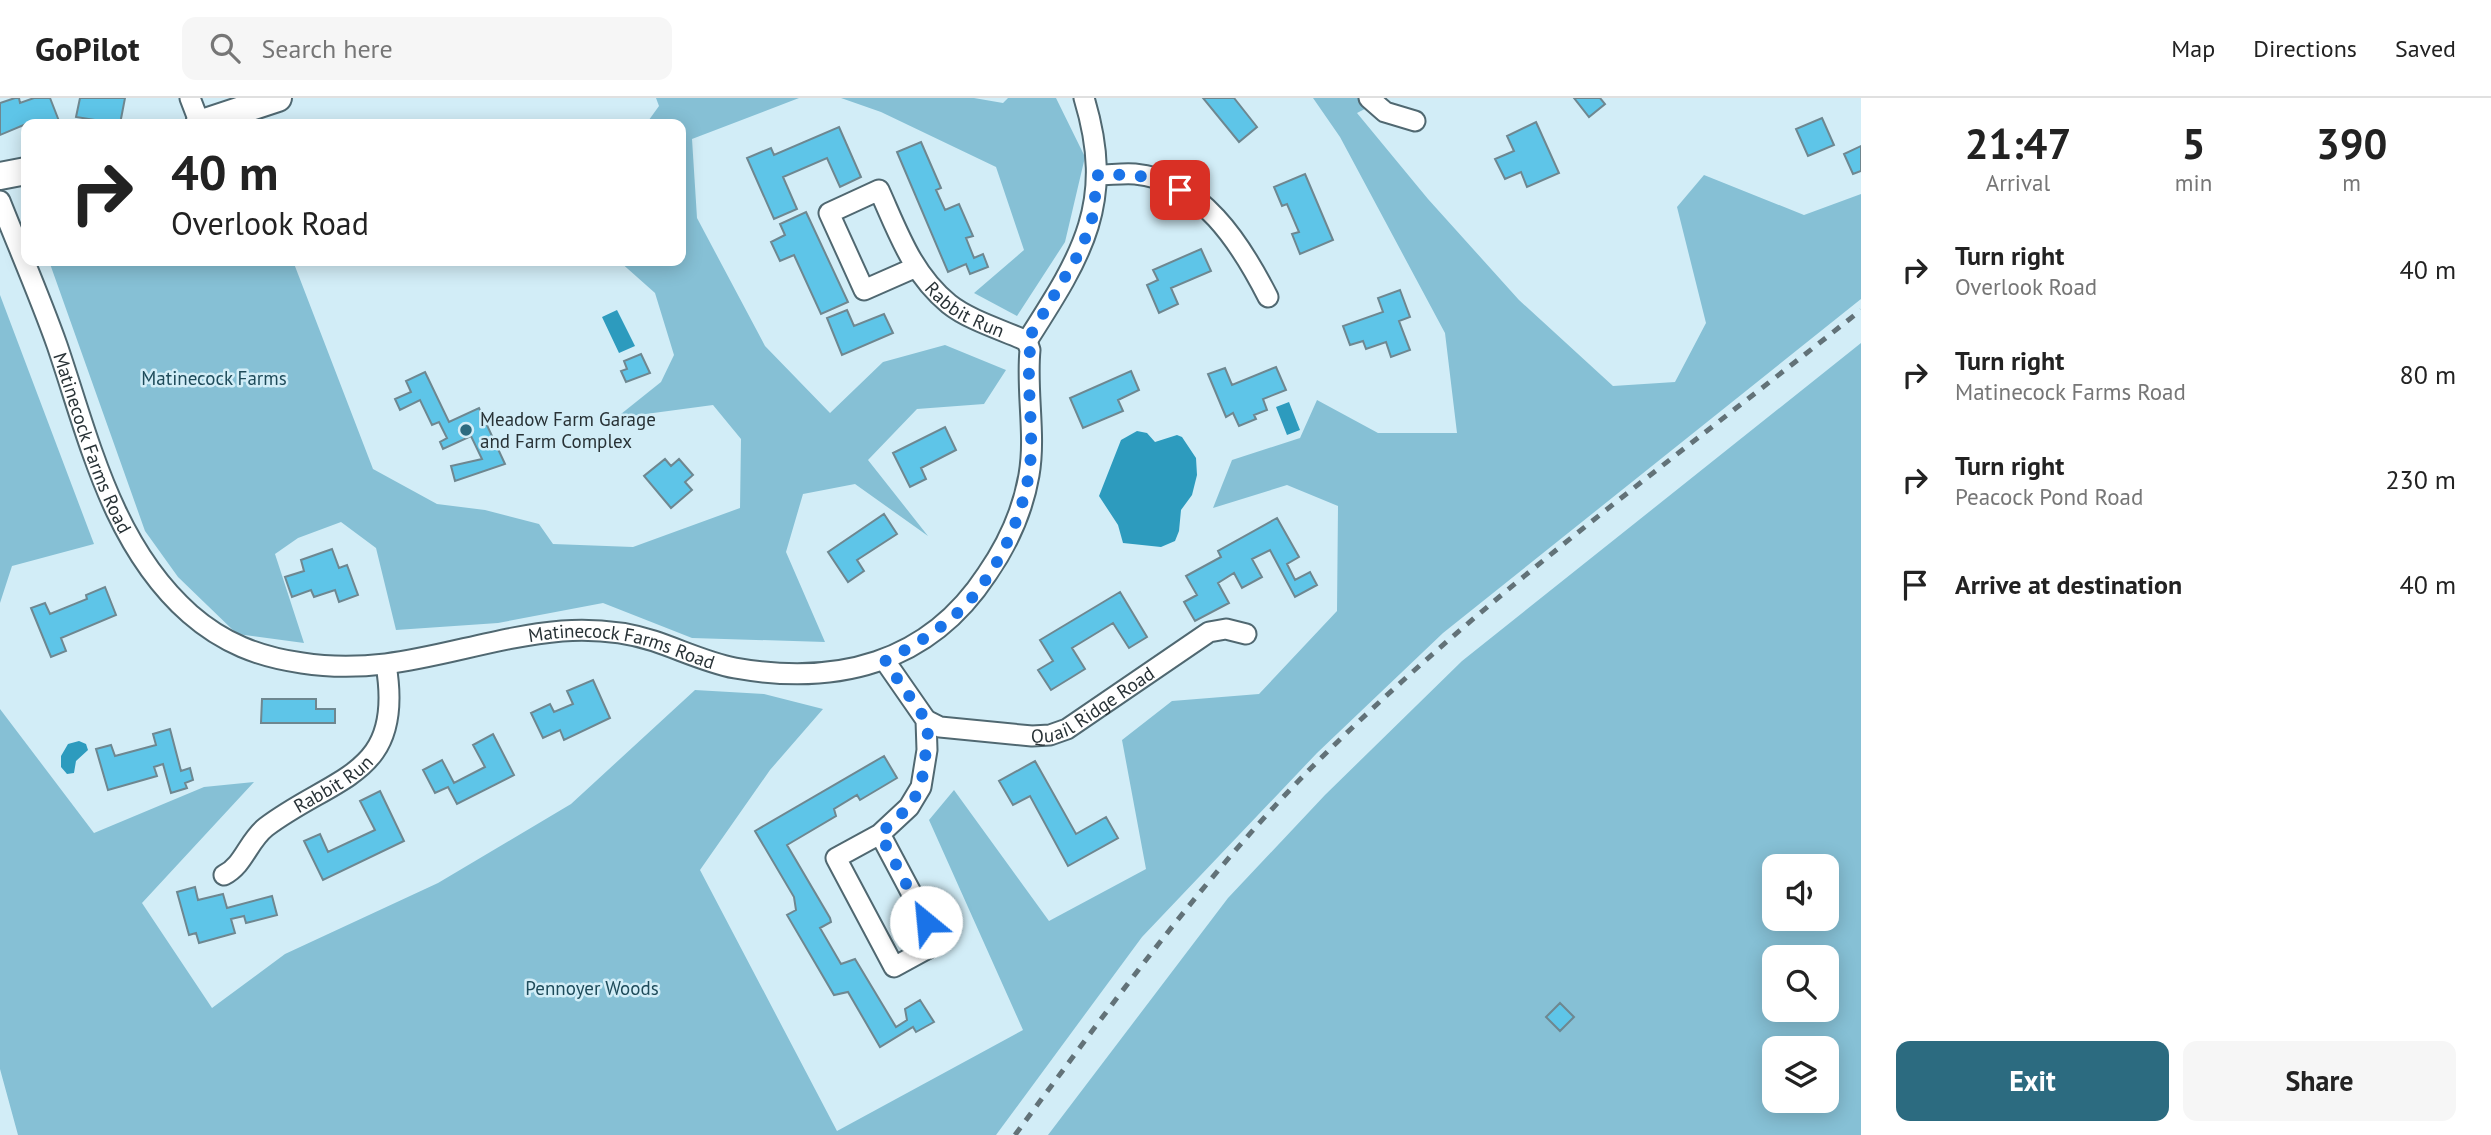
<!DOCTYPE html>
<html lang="en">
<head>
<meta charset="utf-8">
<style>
  body { margin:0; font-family:"PT Sans",sans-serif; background:#f6f6f6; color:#222; height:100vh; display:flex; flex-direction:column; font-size:26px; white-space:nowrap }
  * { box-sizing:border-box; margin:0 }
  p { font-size:23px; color:#767676 }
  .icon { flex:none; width:38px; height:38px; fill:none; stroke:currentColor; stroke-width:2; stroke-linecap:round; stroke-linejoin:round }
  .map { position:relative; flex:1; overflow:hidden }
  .sheet { display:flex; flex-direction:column; background:#fff; width:630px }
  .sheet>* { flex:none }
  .top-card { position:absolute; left:21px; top:21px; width:665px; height:147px; border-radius:14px; box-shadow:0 4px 18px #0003; background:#fff; color:#222; overflow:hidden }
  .buttons { position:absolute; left:1762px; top:756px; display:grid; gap:14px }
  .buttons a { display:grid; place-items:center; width:77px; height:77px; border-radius:14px; background:#fff; box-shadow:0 4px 18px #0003; font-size:35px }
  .pin { position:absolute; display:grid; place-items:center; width:60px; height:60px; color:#fff; margin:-30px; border-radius:14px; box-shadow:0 4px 10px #0006 }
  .me { position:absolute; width:77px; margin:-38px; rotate:332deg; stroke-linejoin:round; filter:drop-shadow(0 0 5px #0008) }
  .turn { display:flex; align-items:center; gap:24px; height:147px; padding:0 35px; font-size:32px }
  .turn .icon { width:91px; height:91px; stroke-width:2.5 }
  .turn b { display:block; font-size:49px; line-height:60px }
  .eta { display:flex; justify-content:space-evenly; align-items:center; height:119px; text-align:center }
  .eta b { font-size:42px; font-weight:700; line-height:49px }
  .action { display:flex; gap:14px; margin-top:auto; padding:14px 35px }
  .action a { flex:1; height:80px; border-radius:14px; background:#2c6b80; color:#fff; font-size:28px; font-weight:700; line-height:80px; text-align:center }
  .action a+a { background:#f6f6f6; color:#222 }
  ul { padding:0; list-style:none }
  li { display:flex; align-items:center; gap:21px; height:105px; padding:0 35px }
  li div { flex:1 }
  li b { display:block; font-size:26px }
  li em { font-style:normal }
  header { display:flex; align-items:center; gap:42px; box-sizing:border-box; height:98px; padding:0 35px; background:#fff; border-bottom:2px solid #e0e0e0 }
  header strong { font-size:33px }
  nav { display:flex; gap:38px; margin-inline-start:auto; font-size:24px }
  .search { width:490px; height:63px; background:#f6f6f6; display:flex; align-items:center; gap:18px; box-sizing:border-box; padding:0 24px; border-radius:14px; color:#767676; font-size:26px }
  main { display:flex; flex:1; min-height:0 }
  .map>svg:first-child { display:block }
  .green { fill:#86c0d5; fill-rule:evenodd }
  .water { fill:#2d9bbe }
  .building { fill:#5ec5e8; stroke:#6e8790; stroke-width:2 }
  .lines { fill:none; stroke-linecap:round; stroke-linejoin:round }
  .street-casing { stroke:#506871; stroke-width:23 }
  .secondary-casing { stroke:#506871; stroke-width:30 }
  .street { stroke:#fff; stroke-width:19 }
  .secondary { stroke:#fff; stroke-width:26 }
  .rail { stroke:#627278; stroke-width:5; stroke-dasharray:9 9; stroke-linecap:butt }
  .route { stroke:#1a73e8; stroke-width:12; stroke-dasharray:0 21.6 }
  .poi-dot { fill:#2c6b80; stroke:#d2edf7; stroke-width:2.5 }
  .labels { text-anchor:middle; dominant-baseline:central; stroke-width:5; stroke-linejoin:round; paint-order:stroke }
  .street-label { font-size:19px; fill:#283236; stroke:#d2edf7 }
  .park-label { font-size:19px; fill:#1e4b5a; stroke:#d2edf7 }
  .poi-label { font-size:19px; fill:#283236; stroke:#d2edf7; text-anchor:start }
</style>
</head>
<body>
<header>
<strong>GoPilot</strong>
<div class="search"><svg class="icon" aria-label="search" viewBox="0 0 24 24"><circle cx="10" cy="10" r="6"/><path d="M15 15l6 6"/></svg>Search here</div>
<nav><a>Map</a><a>Directions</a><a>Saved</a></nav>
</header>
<main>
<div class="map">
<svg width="1861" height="1037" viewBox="0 0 1861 1037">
  <rect width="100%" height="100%" fill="#d2edf7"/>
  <path class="green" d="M656 0H799L692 41 697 120 765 248 830 315 883 264 945 247 1006 272 984 306 917 311 868 362 928 438 855 386 803 396 786 454 825 544 692 540 603 505 498 525 396 532 376 450 341 424 298 440 275 456 304 545 237 536 178 479 145 433 49 163H293L373 371 437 406 485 412 539 426 553 446 633 449 740 410 741 341 713 307 616 320 661 284 674 257 655 195 619 163H681V26H646L659 8Z
    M841 0H974L1003 5 1008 0H1056L1085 59 1065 144 1017 218 974 195 1024 152 996 69 881 14Z
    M1313 0H1386L1357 15 1428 101 1519 202 1613 288 1675 284 1706 225 1677 109 1704 77 1804 117 1861 96V201L1443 535 1317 655 1142 839 996 1037H18L0 971V611L94 735 204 689 254 684 142 805 212 910 285 856 438 785 571 706 695 592 764 596 823 611 770 672 700 772 837 1033 1023 932 929 722 954 692 1049 823 1146 771 1122 642 1172 603 1259 596 1337 513 1338 408 1287 387 1213 410 1232 362 1300 340 1317 302 1378 335H1457L1445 235 1340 39Z
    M0 197 94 446 12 468 0 505Z
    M1861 245V1037H1048L1228 800 1325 697 1462 563ZM1774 768H1827V821H1774ZM1774 859H1827V912H1774ZM1774 950H1827V1003H1774Z"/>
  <path class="water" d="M617 212 635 248 619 255 602 219Z
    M1289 304 1300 332 1287 337 1276 309Z
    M1137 333 1147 335 1155 344 1177 337 1182 339 1196 360 1197 377 1192 397 1181 412 1179 433 1175 443 1161 449 1123 445 1118 427 1099 398 1121 342Z
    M79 643 86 646 88 652 76 663 74 675 67 676 61 669V658L68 646Z"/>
  <path class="building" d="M15 0H19L20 5 34 0H50L59 23 26 26 0 37V5Z
    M80 0H125L120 26 76 19Z
    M1203 0H1234L1257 29 1239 44Z
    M1574 0H1600L1605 6 1589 19Z
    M1822 20 1834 47 1808 58 1796 31Z
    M1536 24 1559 75 1527 89 1521 74 1505 81 1495 61 1514 53 1507 38Z
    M839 29 861 79 840 89 827 60 783 79 797 111 774 121 747 60 771 50 774 57Z
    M921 44 941 90 936 92 945 112 959 106 973 138 966 140 974 160 983 156 988 169 970 176 966 166 948 174 897 54Z
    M1861 48V73L1853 76 1844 56Z
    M1305 76 1333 142 1300 156 1292 136 1299 134 1287 106 1282 108 1274 89Z
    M806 114 848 204 821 216 794 157 780 163 771 144 785 137 780 126Z
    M1201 151 1211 173 1171 190 1178 206 1159 215 1147 187 1158 182 1153 172Z
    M1400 192 1410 219 1399 223 1410 252 1391 259 1386 244 1366 251 1363 243 1350 247 1343 228 1383 214 1378 200Z
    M847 212 854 228 884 216 893 235 842 257 827 220Z
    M641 256 650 275 626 284 621 273 627 271 624 263Z
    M1276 269 1286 292 1263 301 1267 312 1254 317 1256 321 1239 328 1233 315 1226 319 1208 276 1225 270 1232 287Z
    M1131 273 1139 292 1118 302 1123 313 1083 330 1070 300Z
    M425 274 449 324 479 310 505 366 455 383 451 368 482 361 471 338 443 351 440 344 447 340 439 324 432 327 420 302 400 312 395 301 411 294 406 283Z
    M945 329 956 352 921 370 926 381 910 389 893 355Z
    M665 361 671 368 679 361 693 377 685 384 692 392 671 410 644 378Z
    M884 416 897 436 857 462 864 473 848 484 828 454Z
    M1277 420 1299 459 1287 466 1295 482 1310 474 1317 487 1295 499 1270 452 1252 461 1262 479 1242 490 1234 475 1218 485 1229 505 1195 523 1184 504 1197 497 1186 478 1221 459 1218 453Z
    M332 451 339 470 347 467 358 497 339 504 335 492 314 499 311 492 292 499 285 479 304 473 301 462Z
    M105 489 116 517 61 540 66 553 51 559 31 510 45 505 50 516 87 501 86 497Z
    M1120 494 1147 539 1129 550 1113 525 1072 550 1085 571 1051 592 1038 572 1053 563 1040 542Z
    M593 582 610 620 564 642 560 632 543 640 531 615 550 606 554 614 573 606 567 593Z
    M262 601H316V611H335V625H261Z
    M170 631 181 673 190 670 193 682 185 685 187 690 171 695 163 666 154 669 157 678 108 692 96 651 111 647 115 658 156 647 153 636Z
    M493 636 514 677 457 706 448 689 435 695 423 672 442 662 454 685 485 669 473 647Z
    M884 658 897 680 860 702 857 697 834 711 836 718 787 747 830 820 831 824 820 830 841 866 855 861 896 929 907 922 905 911 920 902 934 924 916 934 913 929 880 949 848 894 834 897 787 817 796 812 794 799 755 733Z
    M1035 663 1076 736 1106 719 1118 740 1068 768 1030 698 1013 707 999 683Z
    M380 693 404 743 323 782 304 743 320 736 328 754 375 732 360 703Z
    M195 789 198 802 223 796 227 810 272 798 277 817 246 825 244 818 231 821 235 835 199 845 196 835 189 837 177 794Z
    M1560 905 1574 919 1560 933 1546 919Z"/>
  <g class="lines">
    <defs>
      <g id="street">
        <path d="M190 0 200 26"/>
        <path d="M1369 0 1385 14 1415 23"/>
        <path d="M1098 77C1110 77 1123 75 1135 76 1201 82 1241 146 1268 199"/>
        <path id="s1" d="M0 103C19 151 40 199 57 247 89 341 112 447 190 516 223 545 259 559 302 565 397 580 470 541 562 533 592 531 626 534 654 543 681 552 708 565 735 570 836 588 928 566 987 476 1007 447 1023 412 1029 377 1036 337 1026 293 1030 252L1027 243"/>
        <path id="s2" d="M914 170 864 192 829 115 879 92C898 134 912 176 949 206 969 222 1002 232 1027 243"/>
        <path d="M1027 243C1082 157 1116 105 1084 0"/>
        <path id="s3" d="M926 622 940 629 1032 638 1050 637 1067 631 1209 534 1226 531 1246 536"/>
        <path d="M880 736 938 845 894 869 836 760 880 736 909 709 921 689 927 652 926 622 885 563"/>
        <path id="s4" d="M224 777C244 767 248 743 266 729 335 677 405 678 386 567"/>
      </g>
      <path id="secondary" d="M199 26 278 0
        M0 78 26 73"/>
    </defs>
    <use href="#street" class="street-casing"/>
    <use href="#secondary" class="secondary-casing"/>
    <use href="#street" class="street"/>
    <use href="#secondary" class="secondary"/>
    <path class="rail" d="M1015 1037C1110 909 1203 779 1315 666 1481 500 1678 358 1861 212"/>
  </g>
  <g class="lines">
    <path class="route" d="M926 824 880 736 909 709 921 689 928 638 926 622 885 563C907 551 929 539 948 523 990 490 1021 427 1029 375 1035 338 1026 292 1030 252L1027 243 1081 152 1092 121 1098 77C1127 76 1154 76 1180 92"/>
  </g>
  <circle class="poi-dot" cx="466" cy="332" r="7"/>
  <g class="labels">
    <g class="street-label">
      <text stroke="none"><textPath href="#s2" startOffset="346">Rabbit Run</textPath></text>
      <text stroke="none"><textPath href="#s1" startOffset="259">Matinecock Farms Road</textPath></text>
      <text stroke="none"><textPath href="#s1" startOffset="908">Matinecock Farms Road</textPath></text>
      <text stroke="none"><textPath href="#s3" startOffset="177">Quail Ridge Road</textPath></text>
      <text stroke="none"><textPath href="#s4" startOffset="144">Rabbit Run</textPath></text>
    </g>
    <g class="park-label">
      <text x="214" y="280">Matinecock Farms</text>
      <text x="592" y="890">Pennoyer Woods</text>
    </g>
    <g class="poi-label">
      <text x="480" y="321">Meadow Farm Garage<tspan x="480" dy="22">and Farm Complex</tspan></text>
    </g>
  </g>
</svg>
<div class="buttons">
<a><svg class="icon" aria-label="sound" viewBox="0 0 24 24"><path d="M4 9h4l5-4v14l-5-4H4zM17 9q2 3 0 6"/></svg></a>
<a><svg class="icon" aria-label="search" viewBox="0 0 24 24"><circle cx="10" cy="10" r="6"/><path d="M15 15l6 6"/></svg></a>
<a><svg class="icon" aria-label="layers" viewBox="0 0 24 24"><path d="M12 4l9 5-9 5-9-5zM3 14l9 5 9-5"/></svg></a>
</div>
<div class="pin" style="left:1180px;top:92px;background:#d93025"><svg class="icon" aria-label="arrive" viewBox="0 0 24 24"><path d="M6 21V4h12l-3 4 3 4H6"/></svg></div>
<svg class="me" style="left:926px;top:824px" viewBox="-20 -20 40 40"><circle r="19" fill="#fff"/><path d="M0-13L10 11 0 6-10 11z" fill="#1a73e8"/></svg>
<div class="top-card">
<div class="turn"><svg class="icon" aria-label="right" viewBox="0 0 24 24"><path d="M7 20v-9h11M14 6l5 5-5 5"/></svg><div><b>40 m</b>Overlook Road</div></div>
</div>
</div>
<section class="sheet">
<div class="eta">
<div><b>21:47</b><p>Arrival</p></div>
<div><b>5</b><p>min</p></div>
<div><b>390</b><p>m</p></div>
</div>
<ul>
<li><svg class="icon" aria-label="right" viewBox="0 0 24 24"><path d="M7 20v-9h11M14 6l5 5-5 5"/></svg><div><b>Turn right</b><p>Overlook Road</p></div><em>40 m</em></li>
<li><svg class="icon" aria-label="right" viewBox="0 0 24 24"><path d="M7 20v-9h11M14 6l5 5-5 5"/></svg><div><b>Turn right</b><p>Matinecock Farms Road</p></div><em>80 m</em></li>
<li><svg class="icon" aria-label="right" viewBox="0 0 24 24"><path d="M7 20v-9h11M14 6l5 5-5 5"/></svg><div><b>Turn right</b><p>Peacock Pond Road</p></div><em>230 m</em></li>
<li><svg class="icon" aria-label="arrive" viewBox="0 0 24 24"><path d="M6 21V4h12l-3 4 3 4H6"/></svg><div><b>Arrive at destination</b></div><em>40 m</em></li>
</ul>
<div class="action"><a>Exit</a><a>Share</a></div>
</section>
</main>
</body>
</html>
